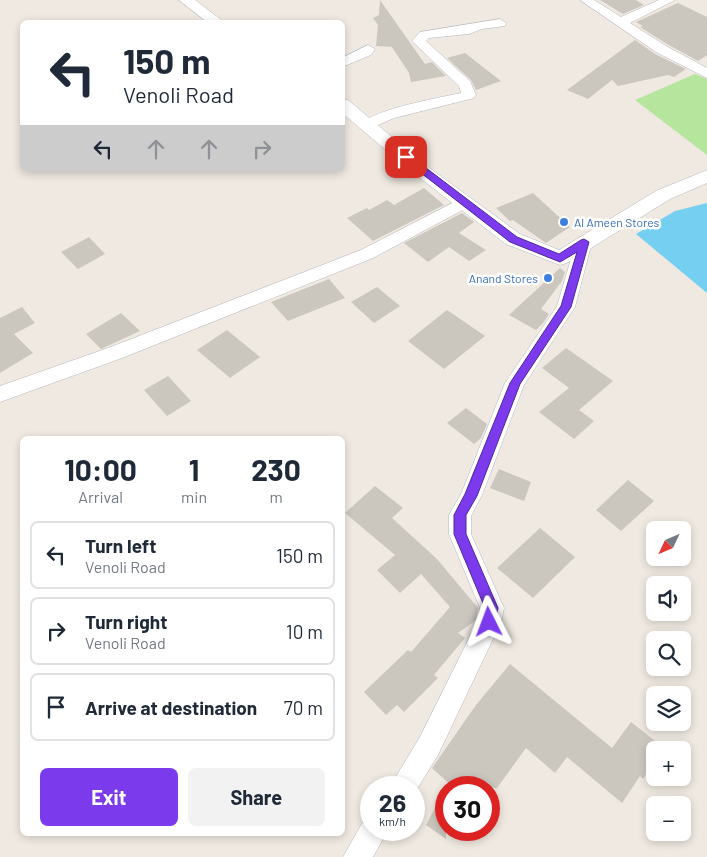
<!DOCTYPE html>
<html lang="en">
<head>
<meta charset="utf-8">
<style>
  body { margin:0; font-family:Barlow,sans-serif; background:#f2f2f3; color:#1f2937; height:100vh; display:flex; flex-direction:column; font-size:19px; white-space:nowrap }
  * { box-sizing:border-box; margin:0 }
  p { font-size:16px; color:#747a83 }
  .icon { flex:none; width:28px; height:28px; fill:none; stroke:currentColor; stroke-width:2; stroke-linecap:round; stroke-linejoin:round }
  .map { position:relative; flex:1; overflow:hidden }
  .details { position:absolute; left:20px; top:436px; width:325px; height:400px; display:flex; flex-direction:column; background:#fff; border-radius:8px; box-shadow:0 2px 8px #0003 }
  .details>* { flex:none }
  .hud { position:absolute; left:20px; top:20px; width:325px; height:152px; border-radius:8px; box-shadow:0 2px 8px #0003; background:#fff; color:#1f2937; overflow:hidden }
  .needle { width:32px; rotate:226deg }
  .fabs { position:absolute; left:646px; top:521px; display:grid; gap:10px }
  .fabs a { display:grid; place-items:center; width:45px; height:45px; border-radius:8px; background:#fff; box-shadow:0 2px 8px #0003; font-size:25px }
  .speed { position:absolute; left:360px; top:776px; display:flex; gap:10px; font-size:25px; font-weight:700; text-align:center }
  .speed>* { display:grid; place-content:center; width:65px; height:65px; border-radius:50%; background:#fff; box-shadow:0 2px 8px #0003; line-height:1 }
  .speed small { font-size:12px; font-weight:400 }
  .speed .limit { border:8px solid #d22; background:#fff; color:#111 }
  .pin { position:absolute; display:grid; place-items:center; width:42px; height:42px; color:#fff; margin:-21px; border-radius:10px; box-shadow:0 2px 8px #0006 }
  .me { position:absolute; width:55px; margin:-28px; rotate:357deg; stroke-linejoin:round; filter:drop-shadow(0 0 4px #0008) }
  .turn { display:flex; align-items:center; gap:18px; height:105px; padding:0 20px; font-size:22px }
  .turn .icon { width:65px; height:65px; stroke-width:2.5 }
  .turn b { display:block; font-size:35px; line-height:42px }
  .lanes { display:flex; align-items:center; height:48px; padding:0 20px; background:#0003; justify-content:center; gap:25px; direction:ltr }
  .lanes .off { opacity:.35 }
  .eta { display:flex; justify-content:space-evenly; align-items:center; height:85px; text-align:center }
  .eta b { font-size:30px; font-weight:700; line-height:35px }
  .button { display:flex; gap:10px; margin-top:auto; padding:10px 20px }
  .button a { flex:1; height:58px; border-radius:8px; background:#7c3aed; color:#fff; font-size:20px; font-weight:700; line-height:58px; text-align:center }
  .button a+a { background:#f2f2f3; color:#1f2937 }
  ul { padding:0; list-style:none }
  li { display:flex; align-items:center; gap:15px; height:68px; margin:0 10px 8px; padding:0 10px; border:2px solid #e0e1e3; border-radius:8px }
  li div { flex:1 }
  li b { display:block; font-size:19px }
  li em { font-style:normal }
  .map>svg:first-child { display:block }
  .green { fill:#b6e59e }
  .water { fill:#75cff0 }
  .building { fill:#cbc7bf }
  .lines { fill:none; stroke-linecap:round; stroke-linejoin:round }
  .minor-casing { stroke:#b4b7c1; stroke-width:1 }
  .tertiary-casing { stroke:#b4b7c1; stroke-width:1 }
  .minor { fill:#fff; fill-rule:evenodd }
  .tertiary { fill:#fff; fill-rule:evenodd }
  .route { fill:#7c3aed; stroke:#51269a }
  .shop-dot { fill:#3f7fe0; stroke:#fff; stroke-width:2 }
  .labels { text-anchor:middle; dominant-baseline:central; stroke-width:5; stroke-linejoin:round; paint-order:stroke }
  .shop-label { font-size:12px; fill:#366cbe; stroke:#fff; text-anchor:start }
</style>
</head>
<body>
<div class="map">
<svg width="707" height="857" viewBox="0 0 707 857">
  <rect width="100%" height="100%" fill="#efe9e1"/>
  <path class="green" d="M695 74 707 79V155L635 100Z"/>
  <path class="water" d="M707 203V293L636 234 675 211Z"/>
  <path class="building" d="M380 0 425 64 432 62 446 76 411 82 409 73 392 47 376 46 378 25 373 18 379 15Z
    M600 0H636L644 5 623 14Z
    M678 3 707 17V55L698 61 667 44 640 27 643 26 636 22Z
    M635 40 655 54 686 69 674 77 668 75 618 86 612 80 588 99 567 90Z
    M465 53 501 81 476 90 471 80 447 58Z
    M424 188 444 205 373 241 347 218 367 208 369 210 387 200 394 205Z
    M533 193 570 227 546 243 513 220 510 221 496 208Z
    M462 213 474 222 459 233 486 250 469 261 449 247 428 262 404 243Z
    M89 237 105 254 78 269 61 252Z
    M560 268 565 272 562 281 541 309 549 314 543 323 536 330 509 315Z
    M329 279 345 298 288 321 271 302Z
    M377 287 400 306 374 323 351 302Z
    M22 307 35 323 14 334 33 353 0 373V318Z
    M447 310 485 336 444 369 408 341Z
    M121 313 140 331 101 349 86 334Z
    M227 330 260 357 230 378 197 350Z
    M566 348 613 381 579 410 594 421 574 439 539 412 569 388 542 368Z
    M168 376 191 401 167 416 144 390Z
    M466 408 487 424 481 438 474 444 447 423Z
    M499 469 531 482 524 501 490 488Z
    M628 480 654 501 621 531 596 510Z
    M375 486 403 508 392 518 437 559 478 608 476 620 458 633 465 638 434 675 438 678 404 712 397 705 386 715 364 692 408 650 411 652 450 607 421 574 400 593 377 570 395 555 345 513Z
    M540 528 575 557 533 598 497 568Z
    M510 664 612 748 631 722 664 748 663 750H655V761L643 779 640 776 622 803 567 757 555 773 526 748 497 788H454L432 768 476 705Z
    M446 787V839L426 825Z"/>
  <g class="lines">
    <defs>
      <path id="minor" d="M580 0H594L621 17 659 0H675L630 23 666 46 707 68V78L656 52Z
        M500 19 506 23 505 26 482 29 469 34 429 38 426 41 470 81 476 95 474 98 394 118 374 127H364L362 124C371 110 442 97 461 93L459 86 412 41 420 32Z
        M368 45 375 49 371 55 342 67V58Z
        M464 197 470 198 472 202 470 206 373 258 122 358 0 402V386L108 348 361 250Z
        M584 236 590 238 592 242 575 307 524 385 482 495 471 516V534L504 608 501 622 438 755 414 794V788H389L420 737 478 620 480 608 449 534V515L462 492 505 383 557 306 576 242 578 238Z
        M371 818V830H388L373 857H343L364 820Z"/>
      <path id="tertiary" d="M179 0H195L224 22H207Z
        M342 99 348 100 424 164 520 234 559 250 656 191 707 170V183L670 199 567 263 560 265 506 244 412 172 342 113Z"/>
    </defs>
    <use href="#minor" class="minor-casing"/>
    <use href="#tertiary" class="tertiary-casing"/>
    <use href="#minor" class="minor"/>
    <use href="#tertiary" class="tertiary"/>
  </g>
  <path class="route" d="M403 155H409L517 237 559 254 581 240 584 239 589 242 571 307 520 384 477 496 466 515V534L498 608 494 627 489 628 484 627 482 622 485 608 454 534V515L465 494 510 383 561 306 577 252 560 262 510 242 403 159Z"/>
  <g class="shop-dot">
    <circle cx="564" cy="222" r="5"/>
    <circle cx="548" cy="278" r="5"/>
  </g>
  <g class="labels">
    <g class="shop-label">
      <text x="574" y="222">Al Ameen Stores</text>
      <text x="538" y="278" text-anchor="end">Anand Stores</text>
    </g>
  </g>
</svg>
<div class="fabs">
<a><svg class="needle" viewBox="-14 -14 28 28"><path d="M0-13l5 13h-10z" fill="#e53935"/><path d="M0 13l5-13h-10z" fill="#747a83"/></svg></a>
<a><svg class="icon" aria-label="sound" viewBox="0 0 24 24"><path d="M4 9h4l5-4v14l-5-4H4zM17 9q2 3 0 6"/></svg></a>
<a><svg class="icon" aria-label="search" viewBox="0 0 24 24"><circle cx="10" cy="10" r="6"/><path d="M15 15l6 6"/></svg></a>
<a><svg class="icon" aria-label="layers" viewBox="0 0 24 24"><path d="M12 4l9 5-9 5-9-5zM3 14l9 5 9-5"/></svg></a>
<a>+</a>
<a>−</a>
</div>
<div class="speed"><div>26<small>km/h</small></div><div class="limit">30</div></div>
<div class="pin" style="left:406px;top:157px;background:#d93025"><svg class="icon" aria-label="arrive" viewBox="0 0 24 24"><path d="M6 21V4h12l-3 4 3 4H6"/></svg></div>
<svg class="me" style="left:489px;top:622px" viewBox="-20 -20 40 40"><path d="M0-17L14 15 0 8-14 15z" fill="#7c3aed" stroke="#fff" stroke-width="4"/></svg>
<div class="hud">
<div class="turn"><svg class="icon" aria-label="left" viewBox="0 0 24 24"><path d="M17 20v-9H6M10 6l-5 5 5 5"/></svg><div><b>150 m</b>Venoli Road</div></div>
<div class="lanes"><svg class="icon" aria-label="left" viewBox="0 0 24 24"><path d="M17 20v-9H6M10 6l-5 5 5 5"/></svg><svg class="icon off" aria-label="ahead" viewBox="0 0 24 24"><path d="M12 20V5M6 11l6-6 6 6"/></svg><svg class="icon off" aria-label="ahead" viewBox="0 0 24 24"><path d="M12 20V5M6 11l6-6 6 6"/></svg><svg class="icon off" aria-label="right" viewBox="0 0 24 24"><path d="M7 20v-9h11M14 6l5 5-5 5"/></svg></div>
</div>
<section class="details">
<div class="eta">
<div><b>10:00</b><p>Arrival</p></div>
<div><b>1</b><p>min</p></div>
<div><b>230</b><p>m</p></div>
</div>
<ul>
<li><svg class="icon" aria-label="left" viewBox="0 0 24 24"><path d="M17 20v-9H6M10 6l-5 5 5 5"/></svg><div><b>Turn left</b><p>Venoli Road</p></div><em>150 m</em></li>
<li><svg class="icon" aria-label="right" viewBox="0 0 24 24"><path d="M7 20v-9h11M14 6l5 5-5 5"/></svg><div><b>Turn right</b><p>Venoli Road</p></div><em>10 m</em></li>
<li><svg class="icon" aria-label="arrive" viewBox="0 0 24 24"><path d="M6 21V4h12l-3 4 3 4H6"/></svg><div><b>Arrive at destination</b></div><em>70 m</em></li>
</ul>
<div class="button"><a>Exit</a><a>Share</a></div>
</section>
</div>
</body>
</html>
